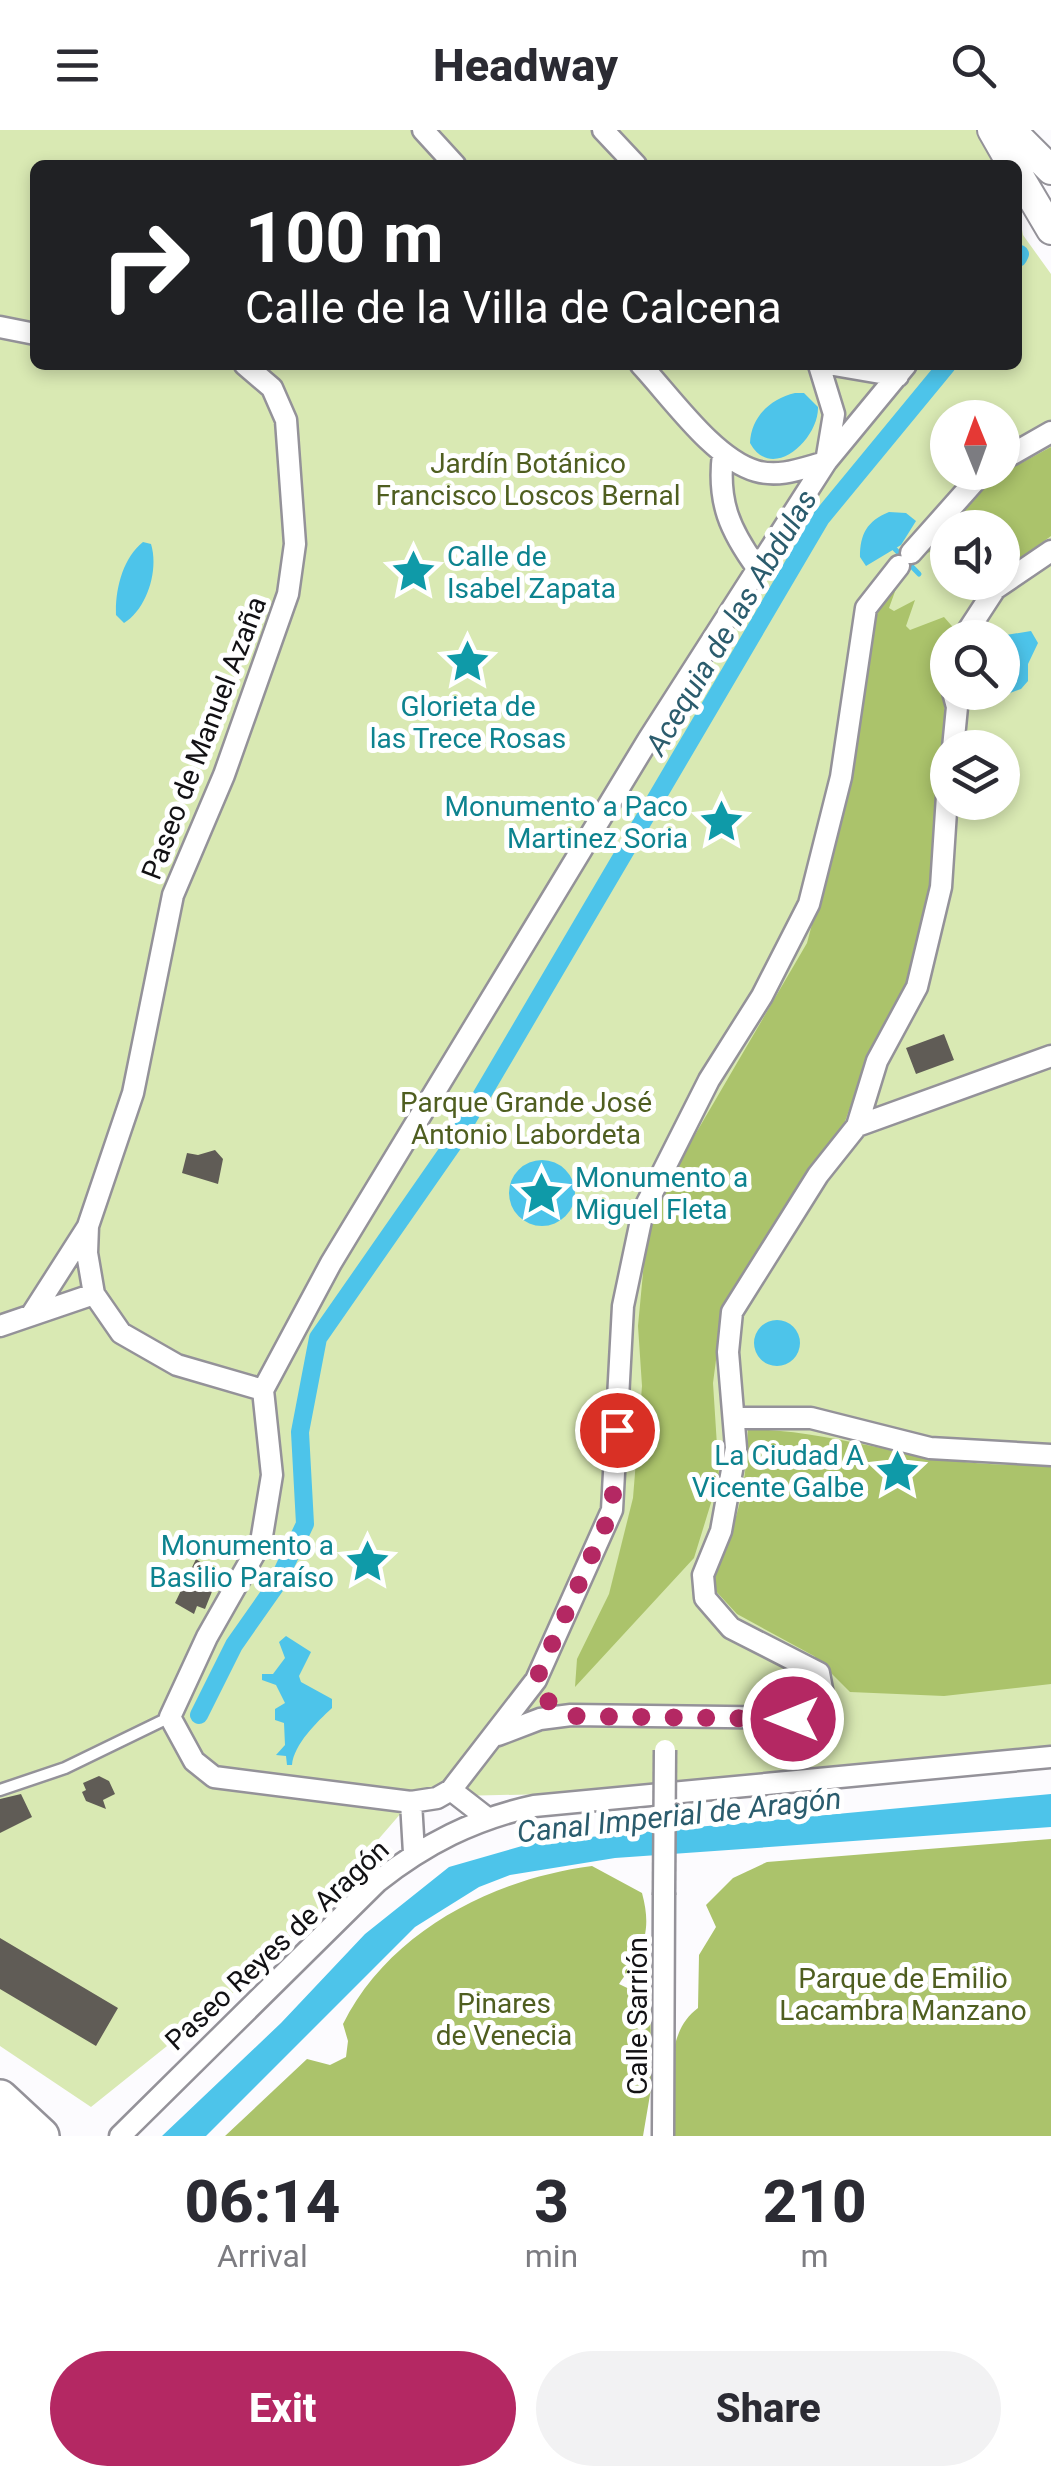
<!DOCTYPE html>
<html lang="en">
<head>
<meta charset="utf-8">
<style>
  body { margin:0; font-family:Roboto,sans-serif; background:#f2f2f3; color:#2b2b33; height:100vh; display:flex; flex-direction:column; font-size:38px; white-space:nowrap }
  * { box-sizing:border-box; margin:0 }
  p { font-size:32px; color:#7c7c81 }
  .icon { flex:none; width:55px; height:55px; fill:none; stroke:currentColor; stroke-width:2; stroke-linecap:round; stroke-linejoin:round }
  .map { position:relative; height:2006px; overflow:hidden }
  .side { display:flex; flex-direction:column; background:#fff; flex:1 }
  .side>* { flex:none }
  .hud { position:absolute; left:30px; top:30px; width:992px; height:210px; border-radius:15px; box-shadow:0 5px 15px #0003; background:#202124; color:#fff; overflow:hidden }
  .needle { width:65px; rotate:359deg }
  .fabs { position:absolute; left:930px; top:270px; display:grid; gap:20px }
  .fabs a { display:grid; place-items:center; width:90px; height:90px; border-radius:50%; background:#fff; box-shadow:0 5px 15px #0003; font-size:50px }
  .pin { position:absolute; display:grid; place-items:center; width:85px; height:85px; color:#fff; margin:-42px; border:5px solid #fff; border-radius:50%; box-shadow:0 2px 10px #0007 }
  .me { position:absolute; width:110px; margin:-55px; rotate:270deg; stroke-linejoin:round; filter:drop-shadow(0 0 8px #0008) }
  .turn { display:flex; align-items:center; gap:35px; height:210px; padding:0 50px; font-size:45px }
  .turn .icon { width:130px; height:130px; stroke-width:2.5 }
  .turn b { display:block; font-size:70px; line-height:85px }
  .eta { display:flex; justify-content:space-evenly; align-items:center; height:170px; text-align:center }
  .eta b { font-size:60px; font-weight:800; line-height:70px }
  .button { display:flex; gap:20px; margin-top:auto; padding:20px 50px }
  .button a { flex:1; height:115px; border-radius:60px; background:#b42863; color:#fff; font-size:40px; font-weight:800; line-height:115px; text-align:center }
  .button a+a { background:#f2f2f3; color:#2b2b33 }
  header { display:flex; justify-content:space-between; align-items:center; height:130px; padding:0 50px; background:#fff; font-size:45px; font-weight:800 }
  .map>svg:first-child { display:block }
  .green { fill:#d9e9b3; fill-rule:evenodd }
  .forest { fill:#abc36b }
  .water { fill:#4dc4ea }
  .lines { fill:none; stroke-linecap:round; stroke-linejoin:round }
  .stream { stroke:#4dc4ea; stroke-width:5 }
  .canal { stroke:#4dc4ea; stroke-width:18 }
  .building { fill:#605c56 }
  .lane-casing { stroke:#949299; stroke-width:15 }
  .street-casing { stroke:#949299; stroke-width:25 }
  .secondary-casing { stroke:#949299; stroke-width:32 }
  .highway-casing { stroke:#949299; stroke-width:40 }
  .lane { stroke:#fff; stroke-width:10 }
  .street { stroke:#fff; stroke-width:20 }
  .secondary { stroke:#fff; stroke-width:28 }
  .highway { stroke:#fff; stroke-width:35 }
  .street-bridge-casing { stroke:#949299; stroke-width:25; stroke-linecap:butt }
  .street-bridge { stroke:#fff; stroke-width:20 }
  .route { stroke:#b42863; stroke-width:18; stroke-dasharray:0 32.4 }
  .labels { text-anchor:middle; dominant-baseline:central; stroke-width:10; stroke-linejoin:round; paint-order:stroke }
  .park-label { font-size:28px; fill:#4f5e20; stroke:#fff }
  .culture-label { font-size:28px; fill:#0d838f; stroke:#fff; text-anchor:end }
  .street-label { font-size:28px; fill:#121114; stroke:#fff }
  .water-label { font-size:30px; font-style:italic; fill:#2b5c6d; stroke:#fff }
</style>
</head>
<body>
<header><svg class="icon" aria-label="menu" viewBox="0 0 24 24"><path d="M4 6h16M4 12h16M4 18h16"/></svg>Headway<svg class="icon" aria-label="search" viewBox="0 0 24 24"><circle cx="10" cy="10" r="6"/><path d="M15 15l6 6"/></svg></header>
<div class="map">
<svg width="1051" height="2006" viewBox="0 0 1051 2006">
  <rect width="100%" height="100%" fill="#fcfbfe"/>
  <path class="green" d="M0 0H983L1004 35H35V235H1018V77L1023 105 1051 144V1618L638 1662 415 1667 273 1831 91 1977 0 1916ZM948 288H1002V342H948ZM948 398H1002V452H948ZM948 508H1002V562H948ZM948 618H1002V672H948Z"/>
  <path class="forest" d="M1051 317V406L1003 441 1002 398H948L947 417 920 425 989 350Z
    M901 445 889 478 894 481 915 470 906 496 910 500 944 487 958 503 948 508 947 527 940 543 948 605 937 677 933 766 905 868 864 938 842 1000 722 1184 713 1253 719 1347 694 1428 575 1557 577 1529 609 1464 633 1368 642 1256 638 1196 646 1111 668 1051 807 813 841 685 872 482Z
    M748 1299C852 1301 945 1346 1051 1332V1554L944 1566 850 1562 814 1526 737 1484 713 1458C714 1433 724 1419 733 1396 744 1365 747 1333 748 1299Z
    M1051 1709V2006H673C673 1966 661 1905 698 1878L699 1825 716 1797 706 1775 733 1748 767 1732Z
    M592 1736 642 1763C653 1803 642 1822 619 1854L650 1869 652 1953 643 2006H225L307 1929 330 1935 346 1927 348 1911 343 1894C389 1802 492 1749 592 1736Z"/>
  <path class="water" d="M795 263H804L818 277C819 309 772 353 750 313 751 287 770 269 795 263Z
    M889 382 906 383 916 391 901 415 866 436 860 427C860 404 867 391 889 382Z
    M143 412 151 414C159 440 147 479 124 493L116 485C115 459 123 428 143 412Z
    M994 498 1006 505 1031 501 1038 513 1028 534V551L1021 559 986 572 970 563 1002 562V508L973 507 980 500Z
    M509 1063a33 33 0 1 1 66 0a33 33 0 1 1-66 0Z
    M754 1213a23 23 0 1 1 46 0a23 23 0 1 1-46 0Z
    M286 1506 311 1522 299 1546 301 1552 332 1569V1578C317 1592 294 1614 292 1635H287L286 1626 276 1625 285 1615 284 1593 275 1590V1579L285 1573 276 1555 262 1550V1544H273L285 1528 279 1512Z
    M1051 1664V1697L615 1728 510 1745 479 1757 415 1797 206 2006H162L281 1893 365 1804 449 1737 536 1712Z"/>
  <g class="lines">
    <path class="stream" d="M892 416 919 444"/>
    <path class="canal" d="M1018 128 1020 124
      M199 1585 234 1515 276 1455 305 1394 300 1302 318 1208 453 1014 821 388 947 235"/>
  </g>
  <path class="building" d="M944 904 954 930 916 944 906 918Z
    M215 1020 223 1029 218 1054 182 1043 187 1023 198 1025Z
    M196 1429 212 1440 208 1451 215 1454 205 1479 197 1476 194 1484 175 1473Z
    M99 1646 109 1651 115 1664 103 1670 106 1679 86 1671 82 1662 86 1660 83 1653Z
    M21 1664 32 1687 0 1703V1669Z
    M0 1808 118 1878 96 1916 0 1859Z"/>
  <g class="lines">
    <defs>
      <path id="lane" d="M0 1660 65 1638 170 1587"/>
      <path id="street" d="M423 0 455 35
        M603 0 636 35
        M0 197 35 204
        M245 235 272 258 286 290 295 414 288 464 224 645 173 765 133 963 88 1096 87 1123 94 1164 121 1203 177 1235 263 1260
        M641 235C671 267 714 329 756 341 780 348 803 338 826 332L834 284 819 235
        M834 235 898 246
        M723 324C717 372 730 401 758 439
        M1002 330 1051 302
        M911 423 983 342
        M899 436 866 478 841 647 809 774 762 866 709 950 643 1081 623 1176 612 1380 536 1550 451 1660 437 1668 411 1672 214 1647 194 1631 170 1587 207 1507 261 1412 272 1345 263 1260 331 1133 648 610 826 332 906 235
        M963 508 995 459 1051 421
        M953 562 957 577 953 618
        M857 996 1051 926
        M32 1184 87 1098
        M0 1196 94 1164
        M736 1288H811L930 1318 1051 1325
        M498 1605 540 1589 571 1585 803 1588 824 1570 819 1543 731 1498 705 1468 703 1445 721 1401 736 1318 728 1222 732 1182 818 1045 857 996 877 931 917 857 941 757 948 651
        M451 1660 487 1688
        M411 1672 414 1723
        M120 2006 377 1752C425 1714 474 1689 534 1676L1051 1627
        M663 2006 664 1765"/>
      <path id="secondary" d="M992 0 1012 35
        M1011 0 1051 40
        M1018 44 1051 100"/>
      <path id="highway" d="M0 1968 41 2006
        M0 2002 5 2006"/>
    </defs>
    <use href="#lane" class="lane-casing"/>
    <use href="#street" class="street-casing"/>
    <use href="#secondary" class="secondary-casing"/>
    <use href="#highway" class="highway-casing"/>
    <use href="#lane" class="lane"/>
    <use href="#street" class="street"/>
    <use href="#secondary" class="secondary"/>
    <use href="#highway" class="highway"/>
    <defs>
      <path id="street-bridge" d="M664 1765 665 1620"/>
    </defs>
    <use href="#street-bridge" class="street-bridge-casing"/>
    <use href="#street-bridge" class="street-bridge"/>
  </g>
  <g class="lines">
    <path class="route" d="M617 1300 612 1380 536 1550 545 1569 571 1586 793 1589"/>
  </g>
  <defs>
    <symbol id="sight-bare" viewBox="-9 -9 18 18"><path d="M0-6L1.8-2.2L6-1.7L2.9 1.2L3.7 5.4L0 3.3L-3.7 5.4L-2.9 1.2L-6-1.7L-1.8-2.2Z" fill="#0f9aa8" stroke="#fff" stroke-width="2.5" paint-order="stroke"/></symbol>
  </defs>
  <g fill-rule="evenodd">
    <use href="#sight-bare" x="382" y="410" width="63" height="63"/>
    <use href="#sight-bare" x="436" y="500" width="63" height="63"/>
    <use href="#sight-bare" x="690" y="660" width="63" height="63"/>
    <use href="#sight-bare" x="510" y="1032" width="63" height="63"/>
    <use href="#sight-bare" x="866" y="1310" width="63" height="63"/>
    <use href="#sight-bare" x="336" y="1400" width="63" height="63"/>
  </g>
  <g class="labels">
    <g class="park-label">
      <text x="528" y="333">Jardín Botánico<tspan x="528" dy="32">Francisco Loscos Bernal</tspan></text>
      <text x="526" y="972">Parque Grande José<tspan x="526" dy="32">Antonio Labordeta</tspan></text>
      <text x="903" y="1848">Parque de Emilio<tspan x="903" dy="32">Lacambra Manzano</tspan></text>
      <text x="504" y="1873">Pinares<tspan x="504" dy="32">de Venecia</tspan></text>
    </g>
    <g class="culture-label">
      <text x="447" y="426" text-anchor="start">Calle de<tspan x="447" dy="32">Isabel Zapata</tspan></text>
      <text x="468" y="576" text-anchor="middle">Glorieta de<tspan x="468" dy="32">las Trece Rosas</tspan></text>
      <text x="688" y="676">Monumento a Paco<tspan x="688" dy="32">Martinez Soria</tspan></text>
      <text x="575" y="1047" text-anchor="start">Monumento a<tspan x="575" dy="32">Miguel Fleta</tspan></text>
      <text x="864" y="1325">La Ciudad A<tspan x="864" dy="32">Vicente Galbe</tspan></text>
      <text x="334" y="1415">Monumento a<tspan x="334" dy="32">Basilio Paraíso</tspan></text>
    </g>
    <g class="street-label">
      <text transform="translate(204 608) rotate(-69)">Paseo de Manuel Azaña</text>
      <text transform="translate(277 1815) rotate(-43)">Paseo Reyes de Aragón</text>
      <text transform="translate(637 1886) rotate(-90)">Calle Sarrión</text>
    </g>
    <g class="water-label">
      <text transform="translate(731 492) rotate(-59)">Acequia de las Abdulas</text>
      <text transform="translate(679 1685) rotate(-6)">Canal Imperial de Aragón</text>
    </g>
  </g>
</svg>
<div class="fabs">
<a><svg class="needle" viewBox="-14 -14 28 28"><path d="M0-13l5 13h-10z" fill="#e53935"/><path d="M0 13l5-13h-10z" fill="#7c7c81"/></svg></a>
<a><svg class="icon" aria-label="sound" viewBox="0 0 24 24"><path d="M4 9h4l5-4v14l-5-4H4zM17 9q2 3 0 6"/></svg></a>
<a><svg class="icon" aria-label="search" viewBox="0 0 24 24"><circle cx="10" cy="10" r="6"/><path d="M15 15l6 6"/></svg></a>
<a><svg class="icon" aria-label="layers" viewBox="0 0 24 24"><path d="M12 4l9 5-9 5-9-5zM3 14l9 5 9-5"/></svg></a>
</div>
<div class="pin" style="left:617px;top:1300px;background:#d93025"><svg class="icon" aria-label="arrive" viewBox="0 0 24 24"><path d="M6 21V4h12l-3 4 3 4H6"/></svg></div>
<svg class="me" style="left:793px;top:1589px" viewBox="-20 -20 40 40"><circle r="17" fill="#b42863" stroke="#fff" stroke-width="3"/><path d="M0-11L8 9 0 5-8 9z" fill="#fff"/></svg>
<div class="hud">
<div class="turn"><svg class="icon" aria-label="right" viewBox="0 0 24 24"><path d="M7 20v-9h11M14 6l5 5-5 5"/></svg><div><b>100 m</b>Calle de la Villa de Calcena</div></div>
</div>
</div>
<section class="side">
<div class="eta">
<div><b>06:14</b><p>Arrival</p></div>
<div><b>3</b><p>min</p></div>
<div><b>210</b><p>m</p></div>
</div>
<div class="button"><a>Exit</a><a>Share</a></div>
</section>
</body>
</html>
